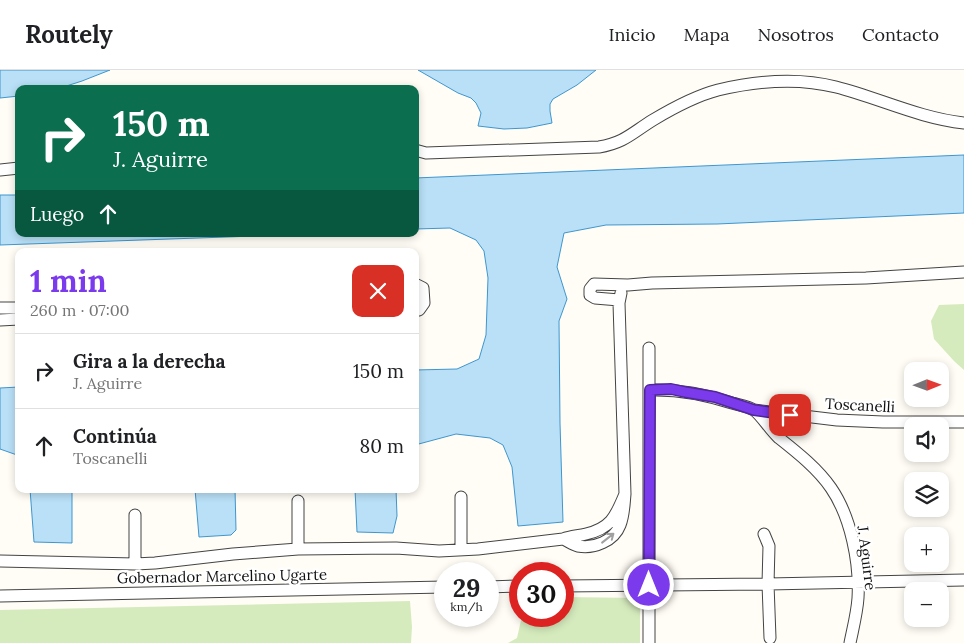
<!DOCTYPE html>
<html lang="es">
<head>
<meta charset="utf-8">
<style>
  body { margin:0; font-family:Lora,serif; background:#f2f2f2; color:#202124; height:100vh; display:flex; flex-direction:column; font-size:19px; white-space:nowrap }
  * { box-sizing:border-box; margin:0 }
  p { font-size:16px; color:#757577 }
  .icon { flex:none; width:28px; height:28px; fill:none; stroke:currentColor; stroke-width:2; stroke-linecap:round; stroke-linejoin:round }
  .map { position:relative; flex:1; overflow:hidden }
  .side { position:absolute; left:15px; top:178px; width:404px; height:245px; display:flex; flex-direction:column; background:#fff; border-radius:10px; box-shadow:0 2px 8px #0003 }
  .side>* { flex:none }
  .top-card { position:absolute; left:15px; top:15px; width:404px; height:152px; border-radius:10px; box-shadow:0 2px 8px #0003; background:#0b6e4f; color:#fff; overflow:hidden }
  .needle { width:32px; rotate:89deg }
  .fabs { position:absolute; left:904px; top:292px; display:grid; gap:10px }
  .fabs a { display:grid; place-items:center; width:45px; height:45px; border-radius:10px; background:#fff; box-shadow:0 2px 8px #0003; font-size:25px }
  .speed { position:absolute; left:434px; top:492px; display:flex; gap:10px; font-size:25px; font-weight:700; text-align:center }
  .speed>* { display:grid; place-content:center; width:65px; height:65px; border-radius:50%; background:#fff; box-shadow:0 2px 8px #0003; line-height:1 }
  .speed small { font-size:12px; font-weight:400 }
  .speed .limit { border:8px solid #d22; background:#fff; color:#111 }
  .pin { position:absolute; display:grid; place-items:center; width:42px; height:42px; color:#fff; margin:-21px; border-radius:10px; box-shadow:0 2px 8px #0006 }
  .me { position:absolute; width:55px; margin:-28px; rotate:0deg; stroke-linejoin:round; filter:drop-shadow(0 0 4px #0008) }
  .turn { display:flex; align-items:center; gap:18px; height:105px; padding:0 15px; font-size:22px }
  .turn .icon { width:65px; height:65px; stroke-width:2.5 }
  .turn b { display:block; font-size:35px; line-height:42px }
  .then { display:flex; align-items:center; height:48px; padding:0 15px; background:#0003; gap:10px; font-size:19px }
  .round { display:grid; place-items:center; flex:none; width:52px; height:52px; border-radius:10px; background:#f2f2f2 }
  .overview { display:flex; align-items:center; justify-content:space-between; height:85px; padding:0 15px }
  h1 { font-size:30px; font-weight:700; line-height:38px; color:#7c3aed }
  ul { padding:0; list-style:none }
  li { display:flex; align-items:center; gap:15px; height:75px; padding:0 15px; border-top:1px solid #e0e0e0 }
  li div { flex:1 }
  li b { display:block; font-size:19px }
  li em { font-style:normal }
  header { display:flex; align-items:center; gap:30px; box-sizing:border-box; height:70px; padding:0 25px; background:#fff; border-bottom:1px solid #e0e0e0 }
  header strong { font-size:24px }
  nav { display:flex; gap:28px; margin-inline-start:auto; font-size:18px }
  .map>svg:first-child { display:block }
  .green { fill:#d5ebbd }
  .water { fill:#b9e0f7; stroke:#3f96cf }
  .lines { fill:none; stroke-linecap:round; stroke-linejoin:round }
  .minor-casing { stroke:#444; stroke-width:13 }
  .minor { stroke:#fff; stroke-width:11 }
  .oneway { stroke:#a0a0a0 }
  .route-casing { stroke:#51269a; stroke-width:12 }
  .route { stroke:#7c3aed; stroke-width:9 }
  .labels { text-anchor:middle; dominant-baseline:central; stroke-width:5; stroke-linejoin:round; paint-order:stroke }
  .street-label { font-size:15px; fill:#111; stroke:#fff }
</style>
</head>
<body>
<header>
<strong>Routely</strong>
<nav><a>Inicio</a><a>Mapa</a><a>Nosotros</a><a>Contacto</a></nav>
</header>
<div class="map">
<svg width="964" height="573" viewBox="0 0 964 573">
  <rect width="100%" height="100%" fill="#fffdf5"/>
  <path class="green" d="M964 234V300L954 291 934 269 931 251 939 235Z
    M563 527 640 528V573H508L517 568 522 546H562Z
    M410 531 412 557 411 573H0V540Z"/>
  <path class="water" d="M0 0H110L82 11 57 19H19V26L0 28Z
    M418 0H596L577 15 553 29 550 34V41L552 53 527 58 504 59 478 56 481 43 476 33 471 28 458 23Z
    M964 85V143L717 154 606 155 564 163 557 197 567 229 559 251 560 353 563 452 518 456 512 397 503 375 490 368 456 364 415 375V300L457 299 479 289 486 265 488 208 484 181 476 170 450 158 415 159V108Z
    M0 125H19V164H311L0 175Z
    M19 317V389L17 385 0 379V318Z
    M30 419H72V473L34 472Z
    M195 419H235L236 460 231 465 199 467Z
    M355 419H396L397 446 393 463 357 462Z"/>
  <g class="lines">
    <defs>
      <path id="minor" d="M415 80 426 83 599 77C624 73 632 63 653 50 673 38 695 26 718 20 756 11 797 7 836 17 879 28 919 48 964 53
        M0 100 19 98
        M415 214 423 218 424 233 419 240 415 241
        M621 223 619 233 625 424
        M619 230 595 228 590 225V219L594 214 628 215 652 213 866 208 964 202
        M0 238H19
        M0 250 19 249
        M650 320C679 319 704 324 732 333 739 335 748 336 754 340 761 345 771 361 779 368 798 383 818 399 831 418 851 447 860 493 858 528 857 543 853 558 850 573
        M754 340 837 350 883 352H964
        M461 427V480
        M298 431V479
        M764 464 769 476 768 514 770 568
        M0 491 135 494 155 493 233 484 298 479 396 478 439 481 478 479 563 469C571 466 578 466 586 464 612 458 616 445 625 424 624 434 624 445 620 455 614 471 594 479 578 476 573 475 568 471 563 469
        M135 494V445
        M562 516 768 514 964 510
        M488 517 520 516
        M0 526 445 517
        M649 573V278"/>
    </defs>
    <use href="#minor" class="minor-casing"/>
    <use href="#minor" class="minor"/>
  </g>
  <defs><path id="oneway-shaft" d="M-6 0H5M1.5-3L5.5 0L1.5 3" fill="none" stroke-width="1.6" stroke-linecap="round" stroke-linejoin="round" transform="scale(1.25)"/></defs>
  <use class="oneway" href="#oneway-shaft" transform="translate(608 468) rotate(-38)"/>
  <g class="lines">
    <defs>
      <path id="route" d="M649 515 650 320 671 319 685 322 715 327 754 340 790 345"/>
    </defs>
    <use href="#route" class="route-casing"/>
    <use href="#route" class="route"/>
  </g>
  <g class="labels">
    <g class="street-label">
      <text transform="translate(860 335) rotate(3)">Toscanelli</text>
      <text transform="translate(867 488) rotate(83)">J. Aguirre</text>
      <text transform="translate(222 506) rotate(-1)">Gobernador Marcelino Ugarte</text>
    </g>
  </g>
</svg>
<div class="fabs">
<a><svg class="needle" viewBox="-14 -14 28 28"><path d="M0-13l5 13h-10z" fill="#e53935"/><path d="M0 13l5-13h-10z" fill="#757577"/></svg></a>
<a><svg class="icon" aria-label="sound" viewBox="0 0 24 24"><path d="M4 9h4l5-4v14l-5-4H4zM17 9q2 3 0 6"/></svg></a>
<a><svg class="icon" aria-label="layers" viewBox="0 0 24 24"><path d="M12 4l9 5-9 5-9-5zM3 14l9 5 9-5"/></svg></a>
<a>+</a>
<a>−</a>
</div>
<div class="speed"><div>29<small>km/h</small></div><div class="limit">30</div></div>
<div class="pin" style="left:790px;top:345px;background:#d93025"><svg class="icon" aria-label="arrive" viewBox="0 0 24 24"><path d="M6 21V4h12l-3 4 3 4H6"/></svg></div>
<svg class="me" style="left:649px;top:515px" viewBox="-20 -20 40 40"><circle r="17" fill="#7c3aed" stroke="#fff" stroke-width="3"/><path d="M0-11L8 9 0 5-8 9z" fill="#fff"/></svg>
<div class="top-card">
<div class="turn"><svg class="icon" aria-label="right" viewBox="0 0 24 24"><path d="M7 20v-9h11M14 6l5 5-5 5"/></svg><div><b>150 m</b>J. Aguirre</div></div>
<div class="then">Luego<svg class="icon" aria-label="ahead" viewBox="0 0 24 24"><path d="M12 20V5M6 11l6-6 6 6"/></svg></div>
</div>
<section class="side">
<div class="overview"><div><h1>1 min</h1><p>260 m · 07:00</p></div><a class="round" style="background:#d93025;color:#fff"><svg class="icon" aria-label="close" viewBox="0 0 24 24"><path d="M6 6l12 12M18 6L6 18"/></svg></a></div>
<ul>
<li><svg class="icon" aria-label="right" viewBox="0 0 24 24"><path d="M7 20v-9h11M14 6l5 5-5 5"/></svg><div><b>Gira a la derecha</b><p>J. Aguirre</p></div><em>150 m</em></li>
<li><svg class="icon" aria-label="ahead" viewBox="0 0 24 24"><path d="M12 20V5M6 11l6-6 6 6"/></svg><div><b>Continúa</b><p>Toscanelli</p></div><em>80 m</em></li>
</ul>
</section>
</div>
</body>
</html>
